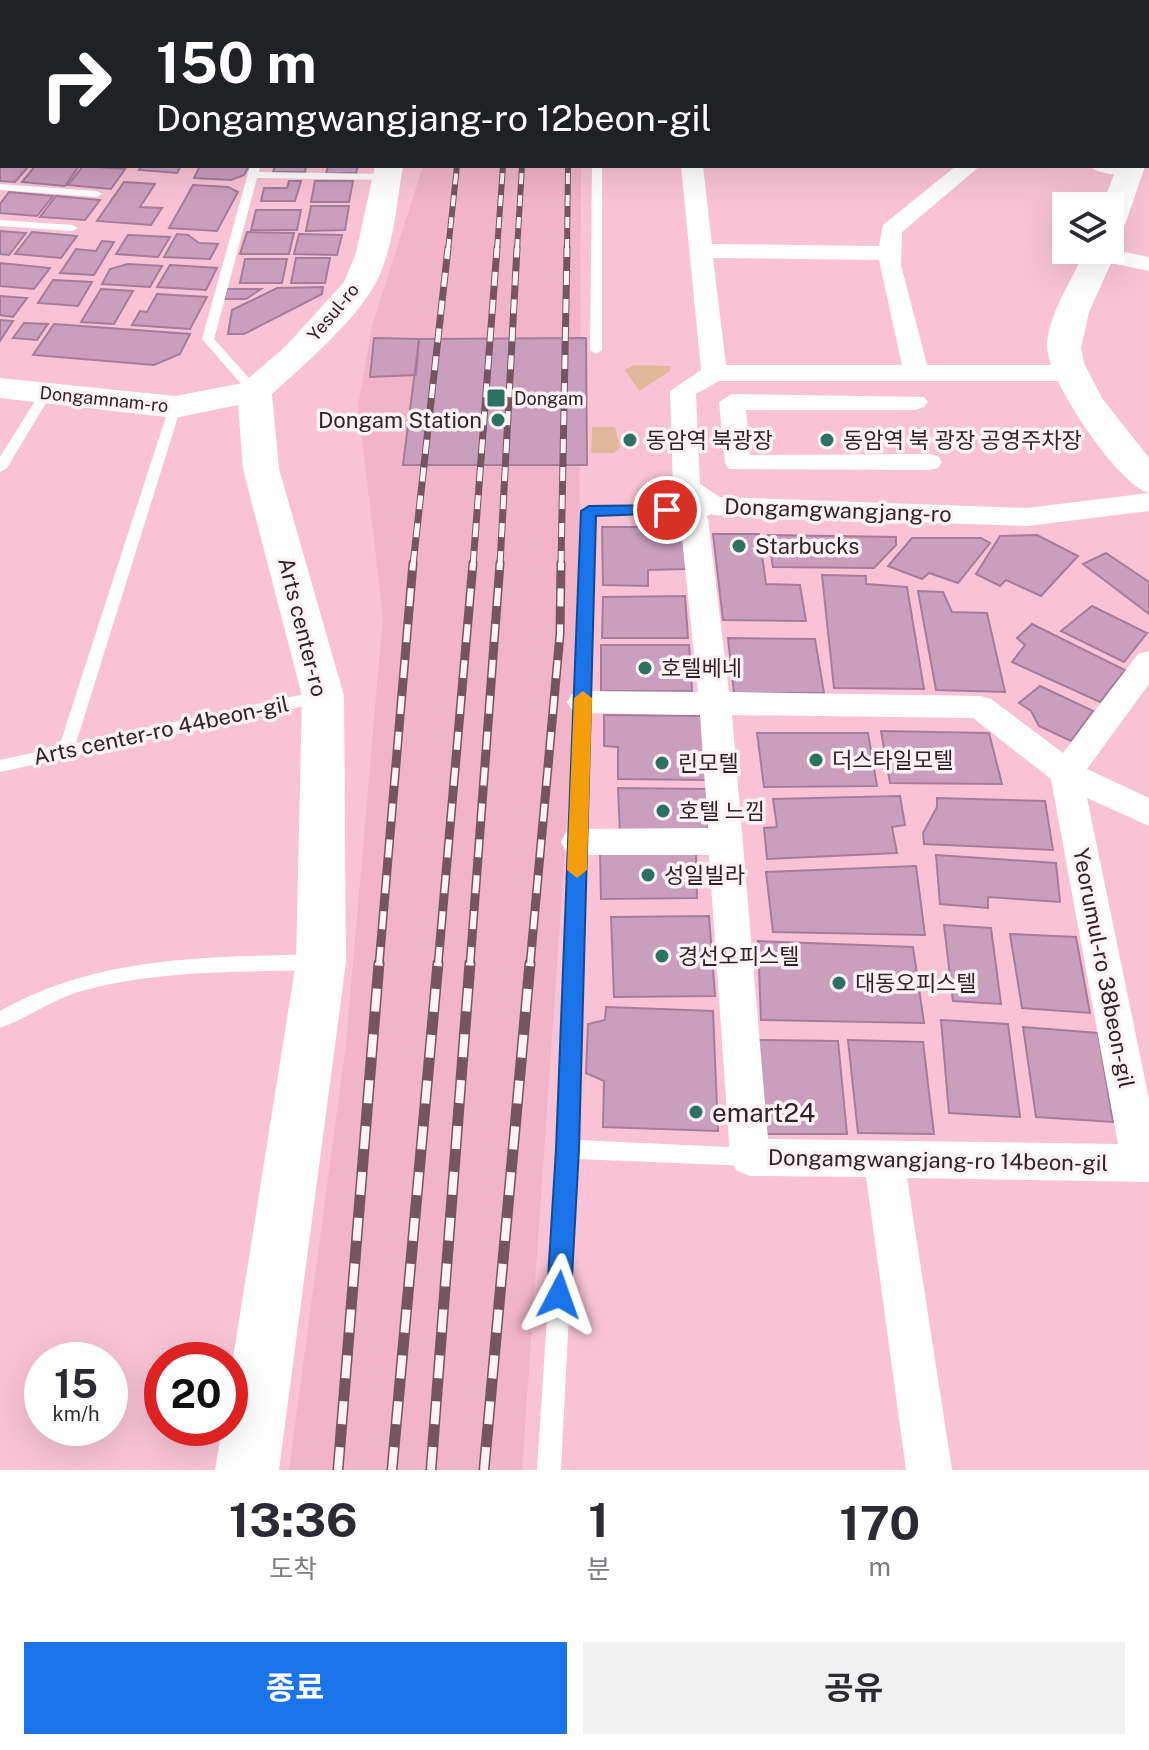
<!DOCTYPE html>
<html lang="ko">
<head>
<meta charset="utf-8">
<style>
  body { margin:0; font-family:"Public Sans","Noto Sans KR",sans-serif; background:#f2f2f3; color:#2b2b33; height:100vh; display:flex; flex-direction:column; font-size:30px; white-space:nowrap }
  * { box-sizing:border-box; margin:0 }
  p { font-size:26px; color:#7c7c81 }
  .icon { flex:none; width:44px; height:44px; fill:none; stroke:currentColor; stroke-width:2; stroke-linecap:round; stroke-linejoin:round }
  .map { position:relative; height:1470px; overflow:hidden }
  .details { display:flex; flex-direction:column; background:#fff; flex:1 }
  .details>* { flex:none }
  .banner { position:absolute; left:0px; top:0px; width:1150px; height:168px; box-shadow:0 8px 32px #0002; background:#202124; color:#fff; overflow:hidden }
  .buttons { position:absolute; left:1052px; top:192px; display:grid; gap:16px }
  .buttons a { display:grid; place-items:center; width:72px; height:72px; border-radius:0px; background:#fff; box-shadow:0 8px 32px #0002; font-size:40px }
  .speed { position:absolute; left:24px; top:1342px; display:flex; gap:16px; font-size:40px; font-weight:700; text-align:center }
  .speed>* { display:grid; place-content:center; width:104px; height:104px; border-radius:50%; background:#fff; box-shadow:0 8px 32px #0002; line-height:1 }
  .speed small { font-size:20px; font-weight:400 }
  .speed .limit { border:12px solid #d22; background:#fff; color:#111 }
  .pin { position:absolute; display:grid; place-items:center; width:68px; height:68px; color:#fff; margin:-34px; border:4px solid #fff; border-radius:50%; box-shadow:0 2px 8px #0007 }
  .me { position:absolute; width:88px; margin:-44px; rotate:4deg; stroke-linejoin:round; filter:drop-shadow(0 0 6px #0008) }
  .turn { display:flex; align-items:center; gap:28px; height:168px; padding:0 24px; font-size:36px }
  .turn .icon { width:104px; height:104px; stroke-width:2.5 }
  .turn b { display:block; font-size:56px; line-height:68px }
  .eta { display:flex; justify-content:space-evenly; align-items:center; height:136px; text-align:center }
  .eta b { font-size:48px; font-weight:700; line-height:56px }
  .action { display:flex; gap:16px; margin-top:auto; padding:16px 24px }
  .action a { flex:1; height:92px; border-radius:0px; background:#1a73e8; color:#fff; font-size:32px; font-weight:700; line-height:92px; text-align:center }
  .action a+a { background:#f2f2f3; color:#2b2b33 }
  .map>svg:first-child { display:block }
  .built { fill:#f1b4c8 }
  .green { fill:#e1b89a }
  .building { fill:#ca9fbd; stroke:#a57c99; stroke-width:2 }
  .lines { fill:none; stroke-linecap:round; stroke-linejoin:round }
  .lane { fill:#fff; fill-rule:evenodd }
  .street { fill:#fff; fill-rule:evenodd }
  .secondary { fill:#fff; fill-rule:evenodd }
  .rail-far3-casing { stroke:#755660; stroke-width:6 }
  .rail-far2-casing { stroke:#755660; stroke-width:7 }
  .rail-far1-casing { stroke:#755660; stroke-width:9 }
  .rail-casing { stroke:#755660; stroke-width:11 }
  .rail-far3 { stroke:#fdf2f5; stroke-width:4; stroke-dasharray:11; stroke-linecap:butt }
  .rail-far2 { stroke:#fdf2f5; stroke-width:5; stroke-dasharray:14; stroke-linecap:butt }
  .rail-far1 { stroke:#fdf2f5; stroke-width:6; stroke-dasharray:18; stroke-linecap:butt }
  .rail { stroke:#fdf2f5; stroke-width:8; stroke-dasharray:23; stroke-linecap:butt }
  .route { fill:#1a73e8; stroke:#114b97; stroke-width:2 }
  .slow { fill:#f59e0b }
  .poi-dot { fill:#2d7163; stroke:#fdf2f5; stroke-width:3 }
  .labels { text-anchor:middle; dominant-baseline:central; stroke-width:7; stroke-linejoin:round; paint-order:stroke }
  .far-street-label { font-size:18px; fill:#352128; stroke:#fdf2f5 }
  .far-poi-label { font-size:18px; fill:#352128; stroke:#fdf2f5; text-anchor:start }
  .poi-label { font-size:22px; fill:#352128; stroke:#fdf2f5; text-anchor:start }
  .street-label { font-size:22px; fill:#352128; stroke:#fdf2f5 }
  .near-poi-label { font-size:26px; fill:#352128; stroke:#fdf2f5; text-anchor:start }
</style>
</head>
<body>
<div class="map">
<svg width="1149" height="1470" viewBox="0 0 1149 1470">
  <rect width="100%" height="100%" fill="#f9c3d5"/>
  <path class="built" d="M423 166H581L579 648 522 1470H289L346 1044 383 616 358 406 372 326Z"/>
  <path class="green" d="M634 365 671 366 670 371 639 391 625 370Z
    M592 427H615L620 447 614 453H591Z"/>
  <path class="building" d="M0 160 2 166H29L15 182 0 181Z
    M35 166H79L65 186 22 182Z
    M83 166 125 169 111 189 68 185Z
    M142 166H181L177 173 139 170Z
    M200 166H249L244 175 231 180 194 178Z
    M275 166H315L306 167 305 172H273Z
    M328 166H358L356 173 326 174Z
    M289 181H301L295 201H261L264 188H287Z
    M315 181H353L349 202H311Z
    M124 182 155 184 140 207 162 208 151 225 97 221Z
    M193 185 228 187 238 192 217 231 169 228Z
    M9 192 53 196 37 216 0 213V204Z
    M56 196 100 200 85 220 40 217Z
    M311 206H349L345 230 306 231Z
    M256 210H301L297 230H251Z
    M0 231 26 233 9 255 0 254Z
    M32 232 77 236 61 258 15 254Z
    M247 232 294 233 289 254H240Z
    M177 234 188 235 199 243 218 244 210 259 164 257Z
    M299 234 342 235 337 255 294 254Z
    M128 235 170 237 158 257 116 254Z
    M102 241 114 242 94 275 60 273 76 249 96 251Z
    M296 258H330L325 283H291Z
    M245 259H287L282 283H240Z
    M0 263 50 268 34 289 0 286Z
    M128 264 162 266 150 287 102 284 110 269Z
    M170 265 217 268 206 290 157 287Z
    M53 280 92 282 78 306 38 303Z
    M323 287 322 294 244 334H228L232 310 277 288Z
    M101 289 133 291 114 324 81 322Z
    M227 289H261L246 299H224Z
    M157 294 207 297 190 329 132 325 140 311 147 312Z
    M0 296 27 298 13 317 0 315Z
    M0 320 13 321 0 341Z
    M24 323 48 324 37 340 13 338Z
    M54 324 190 334 180 354 154 365 33 355Z
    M374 338 419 339 416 375 370 377Z
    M586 338 587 465H403L419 339Z
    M602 527H683L687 569 648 570V586L603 585Z
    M713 534H759L766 584 800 585 806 621 723 620Z
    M768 535 896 537V545L874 568 773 567Z
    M1037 535 1078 556 1041 596 1006 580 1000 586 976 574 1000 536Z
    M912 538H981L990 543 958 583 929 573 922 579 888 566Z
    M1106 553 1149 582V614L1083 564Z
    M822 575 866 576V584L907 587 924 689 834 688Z
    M918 591 943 592 952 612 987 613 1005 692 936 690Z
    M685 596 688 638H602L603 597Z
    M1092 606 1147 633 1124 662 1061 631Z
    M1032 624 1125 670 1100 702 1012 662 1025 645 1017 638Z
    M728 638 815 639 824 693H734Z
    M601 645H689L692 691H601Z
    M1040 686 1093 711 1071 741 1039 726 1031 711 1019 703Z
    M604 715 701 716 707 780 618 779V747L604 746Z
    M881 731 989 733 1002 784 890 783Z
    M757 733H868L877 786 764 787Z
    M618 788 706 789 708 833H620Z
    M900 796 905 825 892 827 897 853 767 859 764 828 777 827 773 799Z
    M937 798 1045 801 1053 850 924 844 923 833 937 807Z
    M600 851 696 852 697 898 601 899Z
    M936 855 1056 863 1060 902 988 897V908L940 904Z
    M916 866 925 935 773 932 766 872Z
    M709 916 715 996 614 997 611 917Z
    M944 925 991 928 1001 1004 953 1001Z
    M1010 934 1076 937 1090 1013 1022 1008Z
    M758 941 913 947 924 1023 761 1020Z
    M606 1007 713 1011 718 1131 603 1127 604 1081 586 1073 588 1024 605 1020Z
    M941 1020 1008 1024 1020 1117 949 1113Z
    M1023 1027 1098 1033 1113 1122 1036 1117Z
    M758 1040 838 1041 847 1134H765Z
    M848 1040 923 1042 934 1134 858 1133Z"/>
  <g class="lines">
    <path class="lane" d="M593 0H601V2H593Z
      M977 0H987L988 2H978Z
      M1148 34H1149V40H1148Z
      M0 77H2V83H0Z
      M0 134H2L0 142Z
      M0 149H2V155H0Z
      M250 166H260L259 172 387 174 392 177 387 180 257 178 214 339 258 388V394H250L202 339Z
      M592 166H602V350L596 354 590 350Z
      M0 184 97 191 102 194 97 197 0 190Z
      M0 220 72 225 78 228 72 231 0 226Z
      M46 389 52 393 7 468 0 472V457L40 393Z
      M175 403 181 407 76 743 323 690 331 696 323 702 0 772V760L59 747 169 407Z
      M714 502 719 503 721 506 719 509 694 524 666 514 596 515 578 1140 750 1148 757 1150 760 1157 757 1164 750 1166 577 1159 561 1470H537L558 1149 582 511 589 507 667 506 692 514Z
      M315 954 321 957 324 962 321 967 315 970C236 972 154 970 78 992 50 1001 27 1018 0 1028V1011C101 955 204 958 315 954Z"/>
    <path class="street" d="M667 0H685L686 2H668Z
      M829 0H847L848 2H830Z
      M920 0H939L919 2Z
      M681 166H703L712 244 879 246 883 225 956 166H980L902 232 901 265 927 365H1072L1085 373 1072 381H719L696 394 700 484 720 497 1027 508 1149 493V511L1027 526 714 515 704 512 673 487 670 391 701 370ZM713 258 879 260 902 365H726Z
      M1090 166H1139L1141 168C1131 178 1100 176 1090 166Z
      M1110 249 1149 257V271L1091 259 1088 254 1090 250Z
      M732 394 924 397 928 402 924 407 915 410H746L750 455 929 454 938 456 942 462 938 468 929 470 729 469 725 463 719 402Z
      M694 510 704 513 708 519 729 692 980 696 991 699 1063 753 1138 654 1149 651V684L1087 769 1149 798V826L1087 798 1149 1099V1182L907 1178 952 1470H906L866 1177 750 1176 736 1170 730 1157 709 855H578L566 852 561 842 566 832 578 829 708 828 700 715 583 713 572 710 567 702 572 694 583 691 698 692 680 519 684 513ZM732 715 973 718 1051 779 1118 1144 768 1139Z"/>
    <path class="secondary" d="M406 0H430V2H406Z
      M1149 112V131H1148V112Z
      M375 166H403C396 205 394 251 374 286 354 322 303 366 272 394L279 469 344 696 346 962 279 1470H215L222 1428H230V1377L296 962 302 696 243 469 238 405 175 418 0 398V378L175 396 243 383 286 346 344 282 356 253Z
      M1117 166H1145L1125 225 1121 231 1110 234V206H1102Z
      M1110 243 1117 250 1089 312 1081 348 1084 363 1102 398 1149 458V493C1118 485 1047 380 1047 346 1048 314 1073 279 1085 250H1110Z"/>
    <defs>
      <path id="rail-far3" d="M448 250 457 166
        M497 250 503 166
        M517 250 522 166
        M567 250 568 166"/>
      <path id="rail-far2" d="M413 565 448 248
        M473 565 497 248
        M500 565 517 248
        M561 565 567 248"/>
      <path id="rail-far1" d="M379 965 413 563
        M438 965 473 563
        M470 965 500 563
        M530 965 560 634 561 563"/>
      <path id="rail" d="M338 1470 379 963
        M392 1470 438 963
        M431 1470 470 963
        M484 1470 530 963"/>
    </defs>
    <use href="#rail-far3" class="rail-far3-casing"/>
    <use href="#rail-far2" class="rail-far2-casing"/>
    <use href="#rail-far1" class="rail-far1-casing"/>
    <use href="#rail" class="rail-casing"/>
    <use href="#rail-far3" class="rail-far3"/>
    <use href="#rail-far2" class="rail-far2"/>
    <use href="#rail-far1" class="rail-far1"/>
    <use href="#rail" class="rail"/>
  </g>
  <path class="route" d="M667 505 675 510 673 513 596 516 579 1149 571 1295 568 1304 559 1307 550 1304 547 1295 556 1149 581 511 589 506Z"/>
  <path class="slow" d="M583 691 592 698 587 870 577 878 567 870 574 698Z"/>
  <g class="poi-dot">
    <rect x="486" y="388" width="20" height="20" rx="4"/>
    <circle cx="498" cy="420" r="8"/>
    <circle cx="630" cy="440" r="8"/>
    <circle cx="827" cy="440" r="8"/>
    <circle cx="739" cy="546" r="8"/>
    <circle cx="645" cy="668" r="8"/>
    <circle cx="816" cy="760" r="8"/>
    <circle cx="662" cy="763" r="8"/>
    <circle cx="663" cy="811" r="8"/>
    <circle cx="648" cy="875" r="8"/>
    <circle cx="662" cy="956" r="8"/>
    <circle cx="839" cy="983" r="8"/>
    <circle cx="696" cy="1112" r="8"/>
  </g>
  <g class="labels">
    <g class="far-street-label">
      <text transform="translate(333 312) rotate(-50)">Yesul-ro</text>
      <text transform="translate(104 399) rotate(6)">Dongamnam-ro</text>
    </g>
    <g class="far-poi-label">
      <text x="514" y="398">Dongam</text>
    </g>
    <g class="poi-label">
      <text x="482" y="420" text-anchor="end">Dongam Station</text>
      <text x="646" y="440">동암역 북광장</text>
      <text x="843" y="440">동암역 북 광장 공영주차장</text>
      <text x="755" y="546">Starbucks</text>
      <text x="661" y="668">호텔베네</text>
      <text x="832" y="760">더스타일모텔</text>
      <text x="678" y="763">린모텔</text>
      <text x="679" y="811">호텔 느낌</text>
      <text x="664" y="875">성일빌라</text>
      <text x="678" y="956">경선오피스텔</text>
      <text x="855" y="983">대동오피스텔</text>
    </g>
    <g class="street-label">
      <text transform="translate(838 510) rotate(2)">Dongamgwangjang-ro</text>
      <text transform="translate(303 627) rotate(76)">Arts center-ro</text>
      <text transform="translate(161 730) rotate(-12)">Arts center-ro 44beon-gil</text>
      <text transform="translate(1104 968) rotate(79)">Yeorumul-ro 38beon-gil</text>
      <text transform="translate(938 1160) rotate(1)">Dongamgwangjang-ro 14beon-gil</text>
    </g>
    <g class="near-poi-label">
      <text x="712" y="1112">emart24</text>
    </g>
  </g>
</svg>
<div class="buttons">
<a><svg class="icon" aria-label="layers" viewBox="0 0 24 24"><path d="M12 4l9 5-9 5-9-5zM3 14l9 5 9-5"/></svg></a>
</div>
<div class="speed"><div>15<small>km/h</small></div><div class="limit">20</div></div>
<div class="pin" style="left:667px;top:510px;background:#d93025"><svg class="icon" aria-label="arrive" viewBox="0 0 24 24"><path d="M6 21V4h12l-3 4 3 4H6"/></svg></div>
<svg class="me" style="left:559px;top:1295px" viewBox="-20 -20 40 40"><path d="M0-17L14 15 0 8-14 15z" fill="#1a73e8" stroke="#fff" stroke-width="4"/></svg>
<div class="banner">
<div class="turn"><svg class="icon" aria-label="right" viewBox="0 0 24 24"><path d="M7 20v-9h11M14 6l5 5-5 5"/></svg><div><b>150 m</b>Dongamgwangjang-ro 12beon-gil</div></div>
</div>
</div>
<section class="details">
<div class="eta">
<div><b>13:36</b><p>도착</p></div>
<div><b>1</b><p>분</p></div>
<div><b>170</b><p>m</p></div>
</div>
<div class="action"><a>종료</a><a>공유</a></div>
</section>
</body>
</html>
